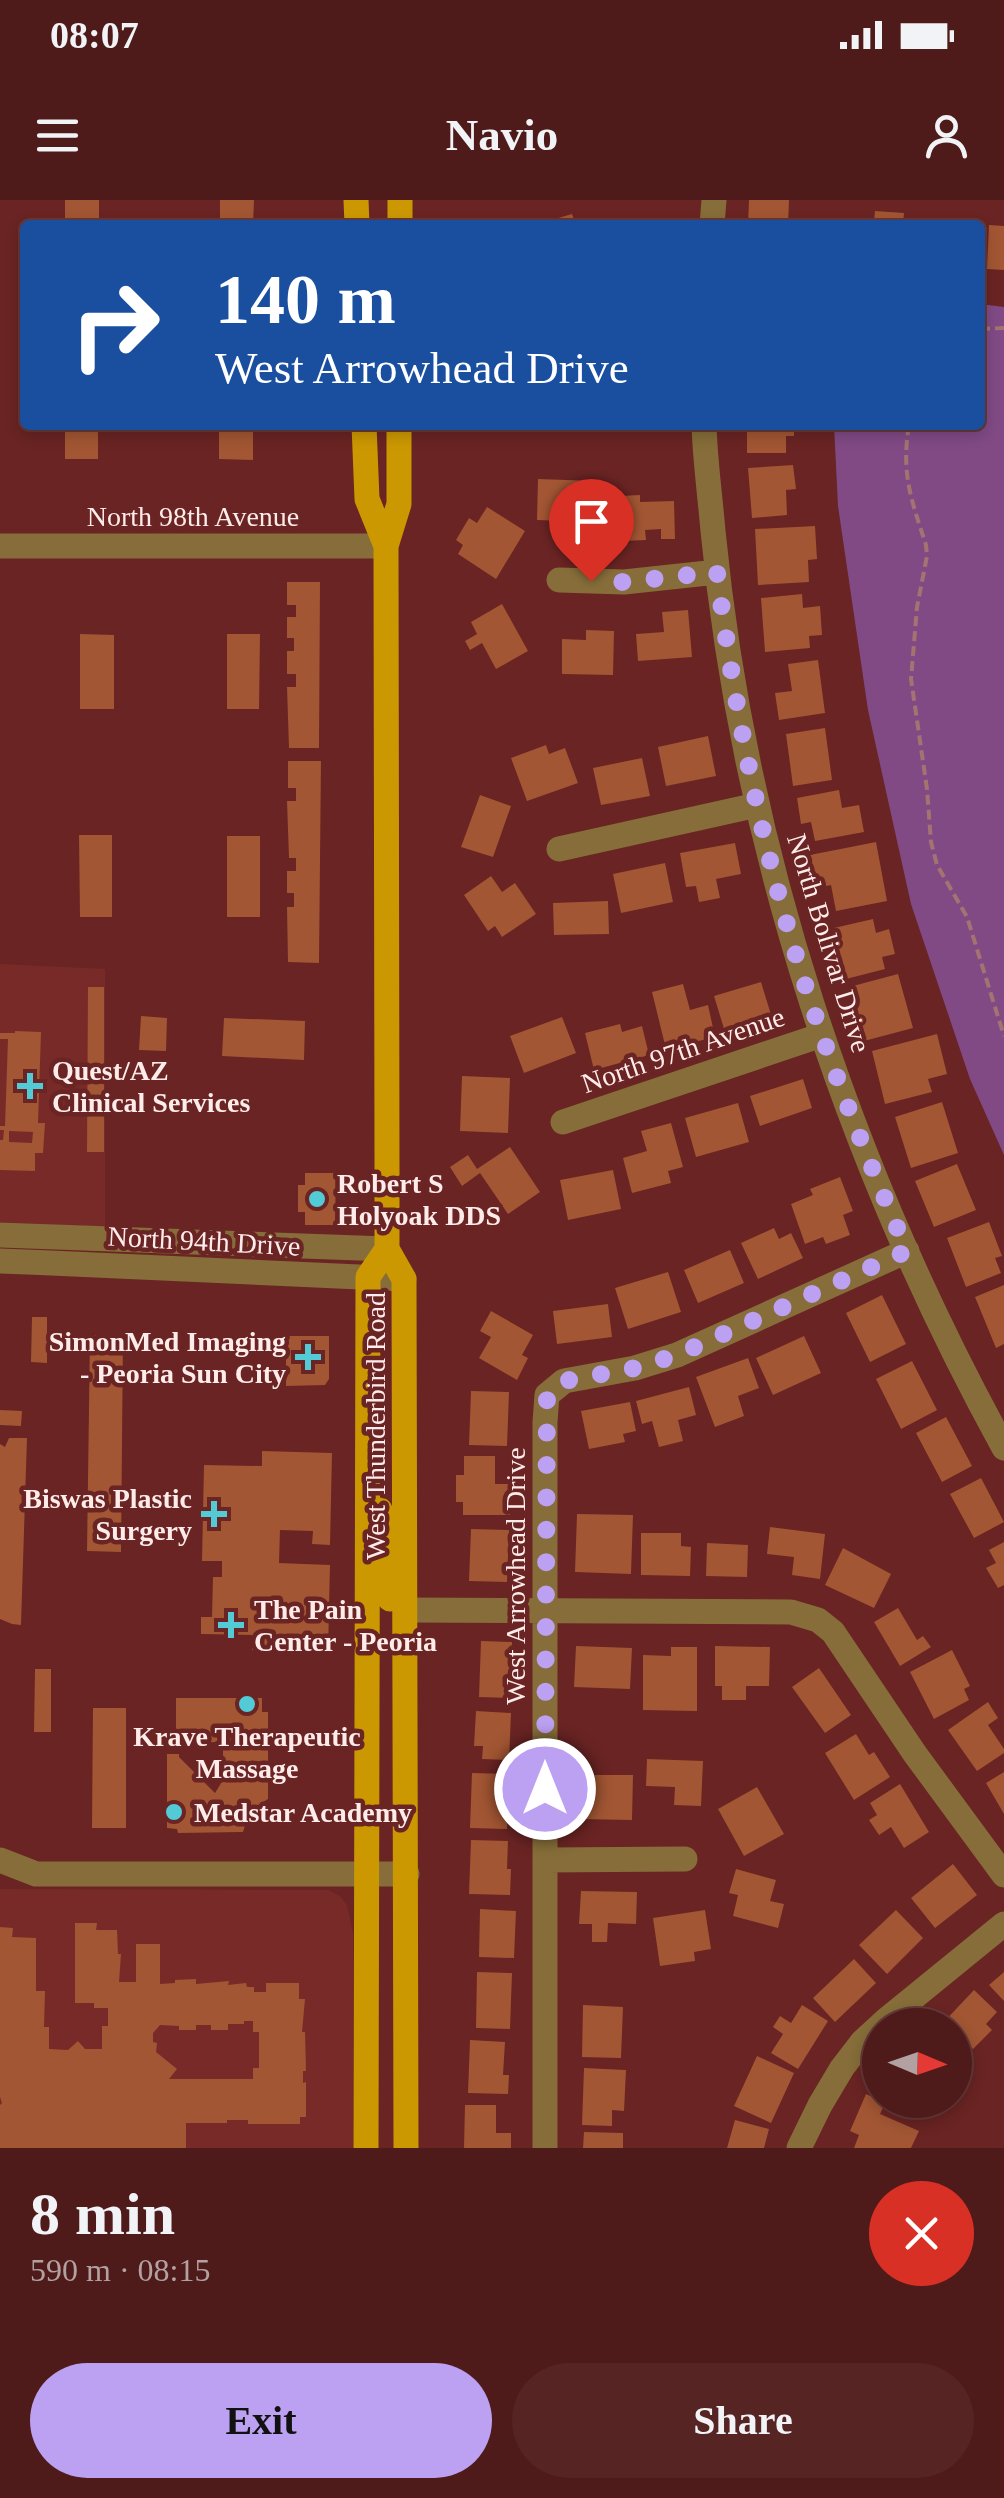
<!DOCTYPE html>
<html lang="en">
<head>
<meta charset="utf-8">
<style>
  body { margin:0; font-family:Georgia,serif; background:#552423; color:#f1f3f6; height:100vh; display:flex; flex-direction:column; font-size:38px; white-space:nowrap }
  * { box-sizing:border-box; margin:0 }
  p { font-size:32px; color:#b3a1a2 }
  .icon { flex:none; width:55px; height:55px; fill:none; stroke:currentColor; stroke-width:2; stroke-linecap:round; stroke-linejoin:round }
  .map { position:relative; height:1948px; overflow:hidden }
  .panel { display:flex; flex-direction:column; background:#4f1b1a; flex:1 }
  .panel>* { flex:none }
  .hud { position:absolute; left:20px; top:20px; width:965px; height:210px; border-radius:10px; box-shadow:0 5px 15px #0003,0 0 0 2px #663939; background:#1a4fa0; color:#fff; overflow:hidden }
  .needle { width:65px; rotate:92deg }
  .fabs { position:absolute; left:862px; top:1808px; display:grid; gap:20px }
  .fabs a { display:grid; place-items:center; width:110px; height:110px; border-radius:50%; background:#4f1b1a; box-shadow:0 5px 15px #0003,0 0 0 2px #663939; font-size:50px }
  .pin { position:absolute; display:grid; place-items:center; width:85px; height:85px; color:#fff; margin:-102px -42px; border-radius:50% 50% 50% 0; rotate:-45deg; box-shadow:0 0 10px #0007 }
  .pin .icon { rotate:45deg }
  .me { position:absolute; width:110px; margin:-55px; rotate:0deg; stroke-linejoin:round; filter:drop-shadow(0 0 8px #0008) }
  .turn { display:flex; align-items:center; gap:35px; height:210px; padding:0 30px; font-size:45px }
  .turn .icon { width:130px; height:130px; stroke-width:2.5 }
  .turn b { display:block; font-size:70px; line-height:85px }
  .round { display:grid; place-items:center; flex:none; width:105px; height:105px; border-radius:52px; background:#552423 }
  .head { display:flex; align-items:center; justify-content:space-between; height:170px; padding:0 30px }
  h1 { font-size:60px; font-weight:700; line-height:75px }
  .primary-button { display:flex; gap:20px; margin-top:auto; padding:20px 30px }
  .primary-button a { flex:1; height:115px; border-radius:60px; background:#bca0f2; color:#111; font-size:40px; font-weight:700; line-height:115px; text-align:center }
  .primary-button a+a { background:#552423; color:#f1f3f6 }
  .status { display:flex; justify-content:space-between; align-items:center; height:70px; padding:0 50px; background:#4f1b1a; direction:ltr }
  .status svg { height:28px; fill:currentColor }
  header { display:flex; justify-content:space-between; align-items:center; height:130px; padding:0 30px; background:#4f1b1a; font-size:45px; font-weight:700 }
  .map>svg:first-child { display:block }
  .built { fill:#782a29 }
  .green { fill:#814a85 }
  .building { fill:#a25633; fill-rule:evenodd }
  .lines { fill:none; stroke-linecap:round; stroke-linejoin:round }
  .path { stroke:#a47371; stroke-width:4; stroke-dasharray:10 5; stroke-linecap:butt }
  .minor { stroke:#866d39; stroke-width:25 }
  .major { stroke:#cc9802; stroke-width:25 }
  .route { stroke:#bca0f2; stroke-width:18; stroke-dasharray:0 32.4 }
  .poi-dot { fill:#52cbd7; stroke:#692423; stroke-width:4 }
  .labels { text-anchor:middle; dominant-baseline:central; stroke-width:9; stroke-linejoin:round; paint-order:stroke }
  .street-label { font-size:28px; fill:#feecea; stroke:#692423 }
  .poi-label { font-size:28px; font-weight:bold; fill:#feecea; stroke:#692423; text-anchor:start }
</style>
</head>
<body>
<div class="status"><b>08:07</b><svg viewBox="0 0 49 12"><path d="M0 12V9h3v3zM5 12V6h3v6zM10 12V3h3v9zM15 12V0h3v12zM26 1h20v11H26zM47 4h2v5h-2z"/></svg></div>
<header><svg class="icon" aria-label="menu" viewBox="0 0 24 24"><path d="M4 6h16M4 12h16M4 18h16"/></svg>Navio<svg class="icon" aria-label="person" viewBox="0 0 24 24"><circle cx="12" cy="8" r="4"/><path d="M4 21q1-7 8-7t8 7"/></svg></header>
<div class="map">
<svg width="1004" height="1948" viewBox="0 0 1004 1948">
  <rect width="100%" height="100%" fill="#692423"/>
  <path class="built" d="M0 764 105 769V1027L0 1022Z
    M0 1689 329 1690 340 1696 347 1705 353 1733V1948H0Z"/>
  <path class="green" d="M980 104 1004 107V955L970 879 911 704 868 510 838 306 834 225H980Z"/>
  <path class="building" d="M65 0H99V25H65Z
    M220 0H254L253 25H220Z
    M749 0H789L788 25H748Z
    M875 11 904 13 903 25H848V19L874 21Z
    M572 14 576 25H539L538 24Z
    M935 19 977 22V25H935Z
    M989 25 1004 26V70L987 69Z
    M65 225H98V259H65Z
    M219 225H253V260L219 259Z
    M747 225H794V236H786V253H747Z
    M793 265 796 289 786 290 787 315 752 318 748 268Z
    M538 279 595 281 594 322 537 320Z
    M640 295V302L674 301 675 339H661V329L645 330 646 340 622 341 621 296Z
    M487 307 525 331 496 379 458 354 463 345 456 340 469 318 477 323Z
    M815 326 817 359 808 360 809 382 758 385 755 329Z
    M287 382H320L319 548H289L287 487H296V474H287V451H294V438H287V417H296V405H287Z
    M802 394 803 408 820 406 822 435 809 436 810 448 765 452 761 398Z
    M502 404 528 451 496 469 482 443 470 450 465 441 477 434 471 422Z
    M688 410 692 457 638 461 636 434 664 432 662 412Z
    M586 430 614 431 613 475 562 474V439L586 440Z
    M80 434 114 435V509H80Z
    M227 434H260L259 509H227Z
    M818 460 825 513 779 520 775 493 792 491 788 464Z
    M825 528 832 580 793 586 786 534Z
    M708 536 716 576 666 586 658 547Z
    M546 545 549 554 565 548 578 583 527 601 511 558Z
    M642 558 650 596 601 605 593 568Z
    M288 561H321L319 763 288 762 287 707H294V693H287V671H296V658H289L287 601H296V588H288Z
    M839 590 842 608 859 605 864 632 815 641 811 622 801 624 797 598Z
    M480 595 511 606 493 657 461 647Z
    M79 635H112V717H80Z
    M227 636H260V717H227Z
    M876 642 887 701 836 711 831 685 817 688 810 655Z
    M735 643 741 674 716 679 720 698 699 702 696 686 686 687 680 653Z
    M665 663 673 702 621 713 613 674Z
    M491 676 502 692 515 683 536 714 502 737 495 726 488 731 464 695Z
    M608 701 609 734 554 735 553 703Z
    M873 719 876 733 889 729 895 754 882 757 885 769 846 779 834 728Z
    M898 774 913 828 864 841 849 787Z
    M761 782 772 818 725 832 714 796Z
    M683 784 690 810 708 805 715 837 666 849 652 792Z
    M88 787H104V952H87Z
    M141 816 167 818 166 851 139 850Z
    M562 817 576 853 524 873 510 836Z
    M224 818 305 821 304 860 222 856Z
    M620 824 622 832 642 826 649 855 594 870 585 833Z
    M15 831 41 832 38 923H45L43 953H35V971L0 970V940H3L4 930H0V926H5L8 839H0V833H15ZM9 931 33 932 32 943 9 942Z
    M937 834 947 874 928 879 932 892 885 904 872 851Z
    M462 876 510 878 508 933 460 931Z
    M803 879 812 908 760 926 750 896Z
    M942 902 958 953 911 968 895 917Z
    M738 903 749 942 696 957 685 918Z
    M671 923 683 967 668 971 671 983 632 993 623 958 647 951 641 931Z
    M510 947 540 992 508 1014 480 973 462 986 450 967 468 955 477 969Z
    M957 964 976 1010 934 1027 915 981Z
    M613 970 621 1009 568 1020 560 980Z
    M305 973H336L335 1025H305V1012H298V985H305Z
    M840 977 853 1011 843 1015 850 1035 826 1044 823 1037 805 1044 791 1004 813 995 810 989Z
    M989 1022 1002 1056 995 1058 1001 1073 966 1087 947 1038Z
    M774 1028 779 1039 791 1033 803 1058 758 1079 741 1043Z
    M730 1050 744 1083 698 1103 684 1070Z
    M668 1072 681 1112 628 1129 615 1088Z
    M1004 1085V1144L996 1148 975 1097Z
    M882 1095 906 1144 870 1162 846 1113Z
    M608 1104 612 1137 557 1144 553 1111Z
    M491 1111 533 1135 522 1155 528 1158 517 1180 479 1158 491 1137 480 1131Z
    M32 1117H47V1163L31 1162Z
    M90 1135H123L121 1352 87 1351Z
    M286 1136H329V1179L325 1185 286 1186Z
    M804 1136 821 1173 773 1195 756 1158Z
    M748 1158 759 1188 738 1196 744 1216 715 1227 696 1177Z
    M912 1161 937 1210 901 1229 876 1179Z
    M689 1187 696 1215 678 1220 683 1241 659 1247 652 1221 642 1224 636 1201Z
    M471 1191 509 1192 507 1246 469 1245Z
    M630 1202 636 1231 623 1234 625 1242 589 1249 581 1211Z
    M0 1210 22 1211 21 1226 0 1225Z
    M946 1217 972 1266 942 1282 916 1233Z
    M9 1238H27L21 1425 12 1424 0 1419V1244L5 1247Z
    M262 1251 332 1253 330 1345 312 1344 313 1331 280 1330 279 1363 330 1365 328 1452 252 1450V1435L201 1434V1417H212L213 1377H222V1361H202L204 1265 262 1266Z
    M464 1256H495V1284H511L510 1315H463V1302H456V1275H464Z
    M981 1278 1004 1322 974 1338 950 1294Z
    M577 1314 633 1315 631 1374 575 1372Z
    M770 1327 825 1334 820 1379 792 1375 794 1357 767 1354Z
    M471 1329 509 1330 507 1382 469 1381Z
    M641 1333H681V1346L691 1347 690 1376 641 1375Z
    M1004 1342V1385L998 1388 986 1368 996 1363 989 1350Z
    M707 1343 748 1345 747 1377 706 1376Z
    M843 1348 891 1374 874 1408 825 1385Z
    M898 1408 917 1440 923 1436 931 1447 900 1466 874 1422Z
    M481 1441 512 1442 510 1498 479 1497Z
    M576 1446 632 1448 630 1489 574 1487Z
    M715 1446 770 1447 769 1486H746V1500H722V1486H715Z
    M671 1447H697V1511L643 1510V1455L671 1456Z
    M952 1450 970 1486 964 1489 969 1500 934 1519 910 1472Z
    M819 1468 851 1515 825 1533 792 1487Z
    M35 1469H51V1532H34Z
    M176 1498H262V1512H268V1599L250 1610 243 1632 178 1633 177 1629 167 1628V1554H179V1557L215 1593 223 1580V1547H219V1542L176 1543Z
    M988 1502 998 1518 988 1525 1004 1549V1553L977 1571 948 1530Z
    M93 1508H126V1628H92Z
    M476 1511 511 1513 509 1560 482 1559 483 1546H474Z
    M856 1534 869 1555 874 1552 890 1577 854 1600 825 1553Z
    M647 1559 703 1561 701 1606 674 1605 675 1587 646 1586Z
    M1004 1572V1614L986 1583Z
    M472 1573 509 1574 507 1629 470 1628Z
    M579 1575H633L632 1620 578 1619Z
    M900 1584 929 1632 904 1648 891 1627 879 1635 869 1620 877 1615 870 1603Z
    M757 1587 784 1634 744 1656 718 1609Z
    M471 1640 508 1641 507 1669H511L510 1695 469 1694Z
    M953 1664 977 1695 935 1728 911 1698Z
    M736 1669 776 1680 770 1701 784 1704 778 1728 733 1716 738 1695 729 1693Z
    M581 1691 637 1692 636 1724 608 1723 607 1742H592V1724H579Z
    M480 1709 516 1711 514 1758 479 1757Z
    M705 1710 711 1749 694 1752 695 1761 660 1766 653 1718Z
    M896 1710 923 1738 887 1774 859 1745Z
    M75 1723H97L96 1730H117L118 1754H121L119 1782H136V1744H160V1784L175 1783V1780L196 1779V1784L229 1781 228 1785 246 1783 247 1787H254V1792H266V1783H299V1799H305L302 1832H305L306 1871H303V1883L306 1882V1917H300V1924H248V1920H227V1923H186V1948H0V1905L2 1903 0 1897V1727L13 1728 12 1737 36 1738V1791H45L44 1827H49V1849L68 1850 78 1841 85 1849H102V1826H108V1808H94V1803H75ZM244 1821H253V1832H259V1868H253V1879H169L177 1869 156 1852 157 1843 153 1842V1833L160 1825 179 1826V1830H196V1825H211V1830H228V1824H244Z
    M854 1759 876 1783 835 1822 813 1798Z
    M477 1772 512 1773 510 1829 476 1828Z
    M1004 1772V1801L989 1785Z
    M974 1790 997 1812 986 1824 992 1830 973 1849 963 1840 955 1849V1825H941Z
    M583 1805 623 1807 621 1858 582 1857Z
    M802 1805 828 1821 798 1869 771 1853 783 1834 773 1827 780 1816 791 1823Z
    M470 1840 505 1842 503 1875H509L508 1894 468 1893Z
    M757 1856 794 1873 771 1923 734 1906Z
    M584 1868 626 1870 624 1911 612 1910V1926L582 1925Z
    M866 1894 885 1903 880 1914 919 1931 911 1948H854L859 1935 850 1931Z
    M465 1905H496V1933H511V1948H464Z
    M735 1920 769 1929 764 1948H727Z
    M584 1932 623 1933V1948H583Z"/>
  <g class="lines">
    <path class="path" d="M980 129 1004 128
      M909 225C901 274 911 299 926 345L927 356 917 407 911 479 927 589 931 642 937 665 967 717 1004 836"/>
    <path class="minor" d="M712 25 714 0
      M704 225C705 260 710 295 713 331 744 651 849 966 1004 1248
      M0 346H386
      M559 380 624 382 717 372
      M559 649 757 605
      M563 922 822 835
      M0 1035 387 1049
      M0 1061C135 1066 270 1074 404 1079
      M406 1410 791 1412 818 1420 833 1432 915 1554 1004 1675
      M0 1660 36 1674H407
      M545 1660 685 1659
      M545 1948V1222L547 1195 564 1181 635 1168 677 1155 907 1051
      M799 1948 820 1905 842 1868 862 1842 886 1820 1004 1724"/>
    <path class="major" d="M356 0 357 25
      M400 25V0
      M364 225 367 299 386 346
      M399 225V304L386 346 387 959V1049L404 1079 406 1948
      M380 1310 385 1323 390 1399
      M366 1948 368 1077 387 1049"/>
  </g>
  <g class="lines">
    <path class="route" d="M545 1589 547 1195 564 1181 635 1168 677 1155 907 1051C877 981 848 910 823 838 770 688 737 529 717 372L624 382 591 381"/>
  </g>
  <g class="poi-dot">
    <path d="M25 871h10v10h10v10h-10v10h-10v-10h-10v-10h10z"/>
    <circle cx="317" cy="999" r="10"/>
    <path d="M303 1142h10v10h10v10h-10v10h-10v-10h-10v-10h10z"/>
    <path d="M209 1299h10v10h10v10h-10v10h-10v-10h-10v-10h10z"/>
    <path d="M226 1410h10v10h10v10h-10v10h-10v-10h-10v-10h10z"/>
    <circle cx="247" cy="1504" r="10"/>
    <circle cx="174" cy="1612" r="10"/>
  </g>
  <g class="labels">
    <g class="street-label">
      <text x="193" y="316">North 98th Avenue</text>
      <text transform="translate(829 743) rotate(73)">North Bolivar Drive</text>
      <text transform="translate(683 850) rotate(-19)">North 97th Avenue</text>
      <text transform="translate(204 1041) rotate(3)">North 94th Drive</text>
      <text transform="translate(375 1226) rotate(-90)">West Thunderbird Road</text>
      <text transform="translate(515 1376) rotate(-90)">West Arrowhead Drive</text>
    </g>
    <g class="poi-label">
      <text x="52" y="870">Quest/AZ<tspan x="52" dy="32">Clinical Services</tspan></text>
      <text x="337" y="983">Robert S<tspan x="337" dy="32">Holyoak DDS</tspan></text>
      <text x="286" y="1141" text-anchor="end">SimonMed Imaging<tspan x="286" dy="32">- Peoria Sun City</tspan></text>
      <text x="192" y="1298" text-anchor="end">Biswas Plastic<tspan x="192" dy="32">Surgery</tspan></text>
      <text x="254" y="1409">The Pain<tspan x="254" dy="32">Center - Peoria</tspan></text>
      <text x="247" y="1536" text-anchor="middle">Krave Therapeutic<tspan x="247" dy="32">Massage</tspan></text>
      <text x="194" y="1612">Medstar Academy</text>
    </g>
  </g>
</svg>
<div class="fabs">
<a><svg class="needle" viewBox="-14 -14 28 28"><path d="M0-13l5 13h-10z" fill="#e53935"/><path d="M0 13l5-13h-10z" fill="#b3a1a2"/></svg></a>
</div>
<div class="pin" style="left:591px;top:381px;background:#d93025"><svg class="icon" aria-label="arrive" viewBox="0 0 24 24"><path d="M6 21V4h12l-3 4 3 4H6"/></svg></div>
<svg class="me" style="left:545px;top:1589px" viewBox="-20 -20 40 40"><circle r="17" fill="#bca0f2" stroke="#fff" stroke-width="3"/><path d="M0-11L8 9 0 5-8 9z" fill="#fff"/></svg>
<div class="hud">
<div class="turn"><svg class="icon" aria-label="right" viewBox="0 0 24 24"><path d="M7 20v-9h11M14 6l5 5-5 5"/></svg><div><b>140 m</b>West Arrowhead Drive</div></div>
</div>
</div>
<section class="panel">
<div class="head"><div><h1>8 min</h1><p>590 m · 08:15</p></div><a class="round" style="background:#d93025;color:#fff"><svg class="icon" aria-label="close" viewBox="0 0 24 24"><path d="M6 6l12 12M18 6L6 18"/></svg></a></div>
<div class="primary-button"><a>Exit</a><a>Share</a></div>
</section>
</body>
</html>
